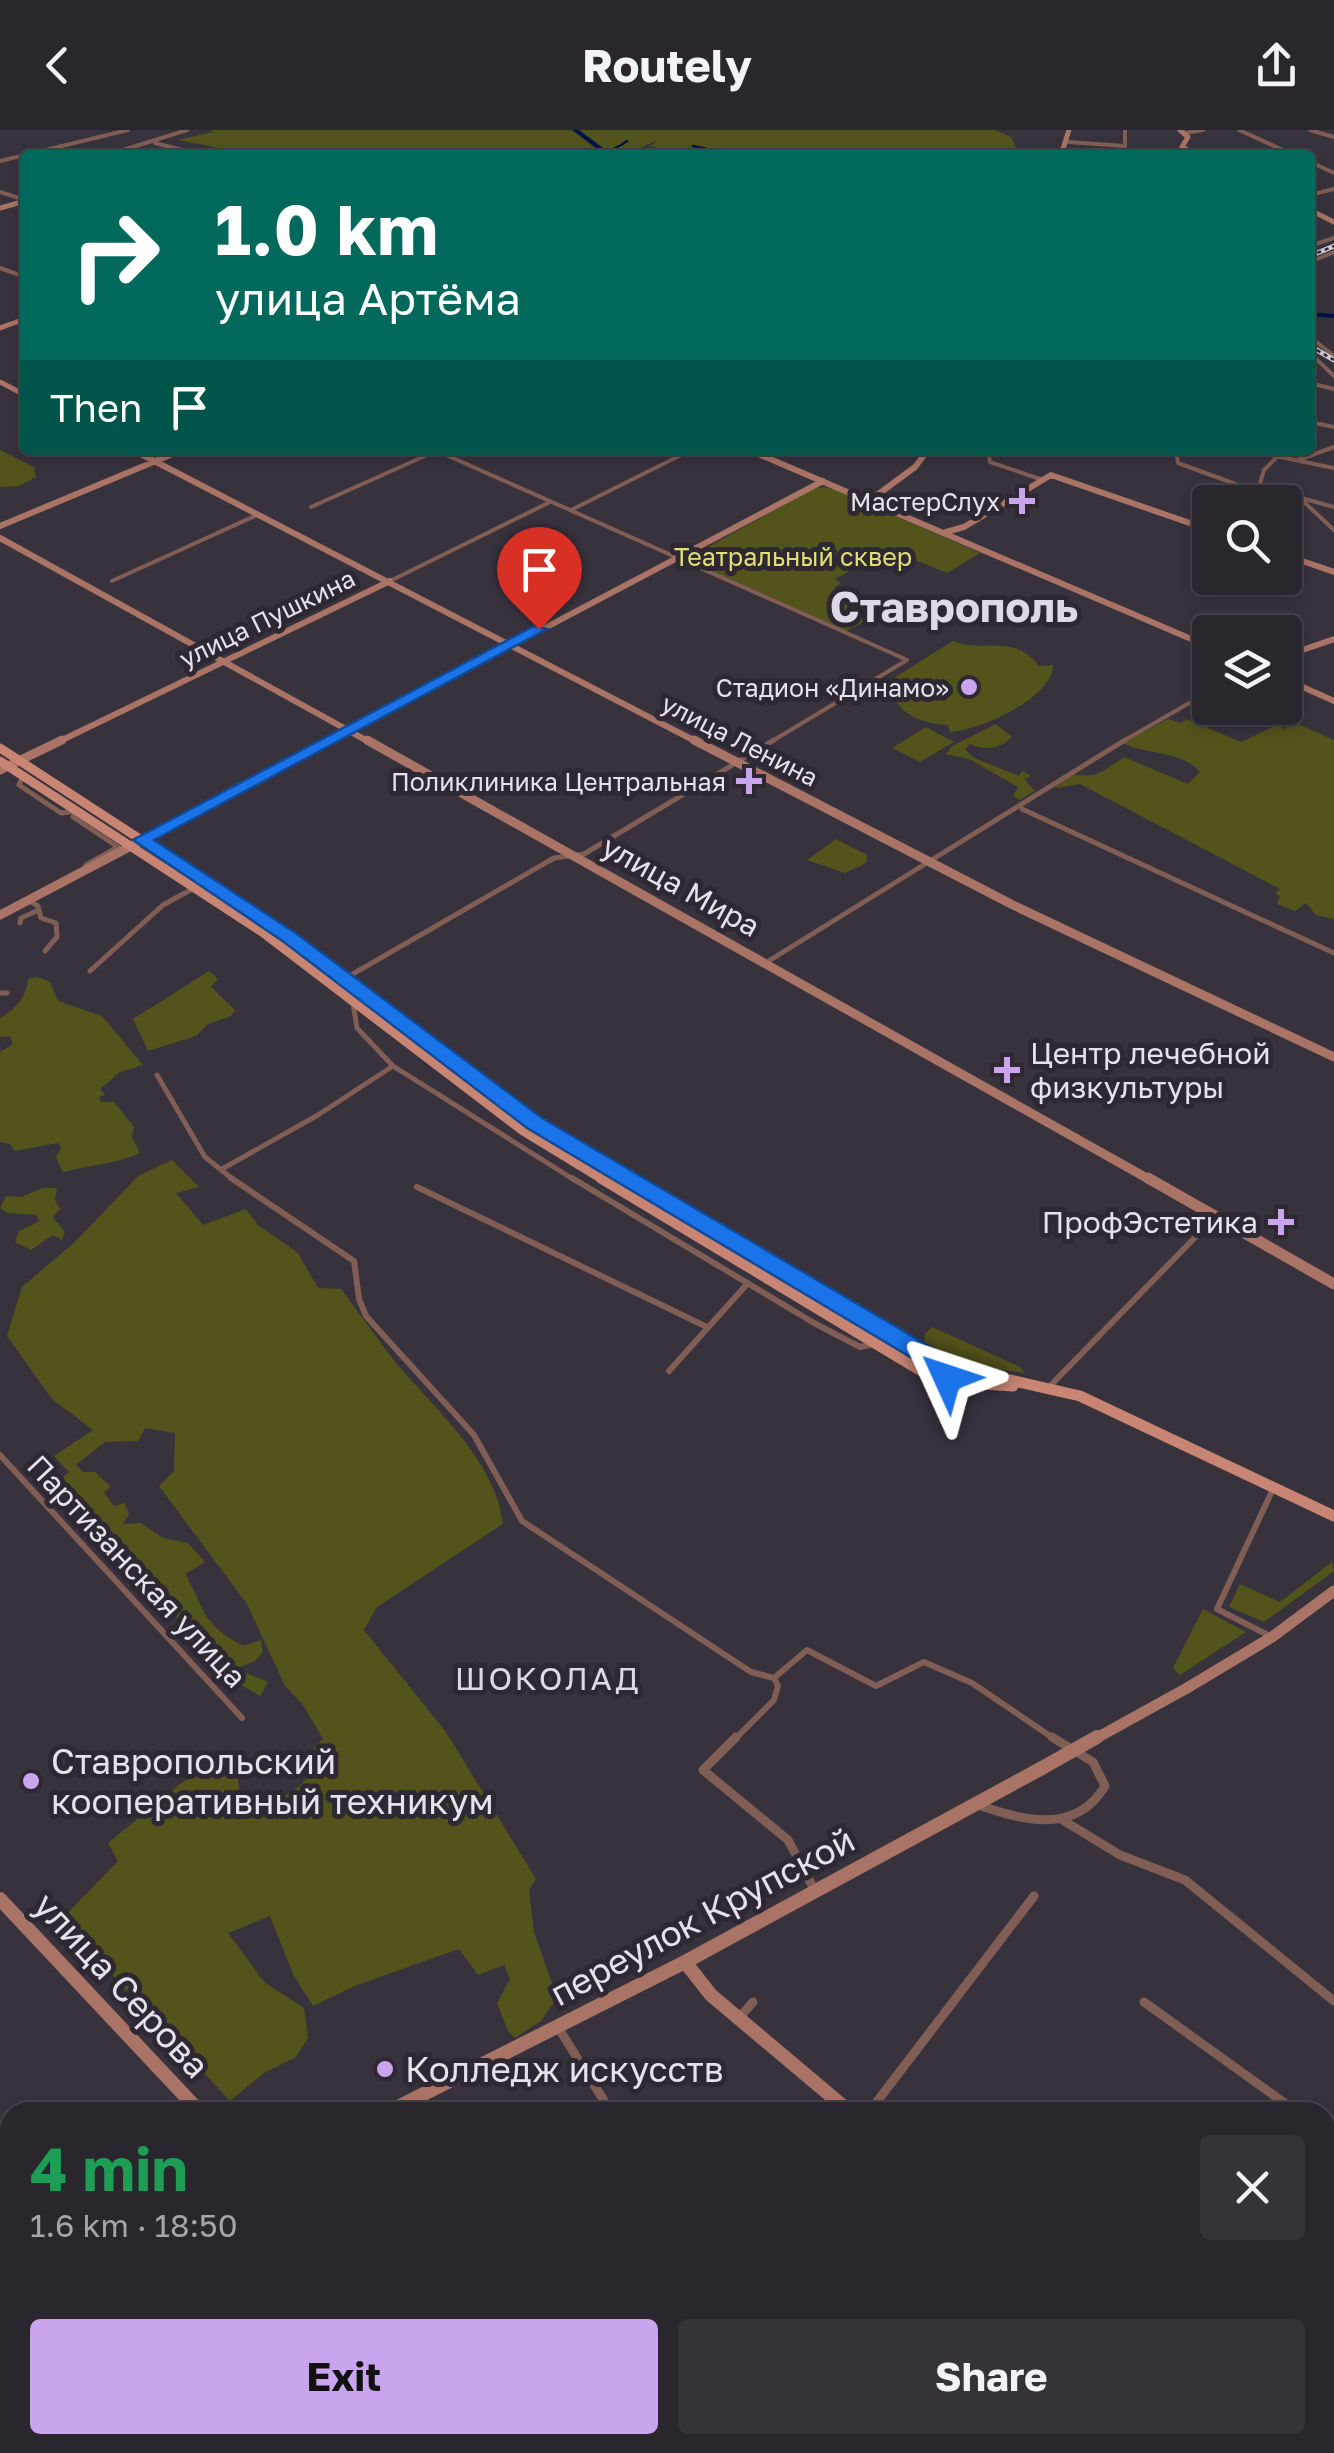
<!DOCTYPE html>
<html lang="en">
<head>
<meta charset="utf-8">
<style>
  body { margin:0; font-family:"Golos Text",sans-serif; background:#36323a; color:#f1f3f6; height:100vh; display:flex; flex-direction:column; font-size:38px; white-space:nowrap }
  * { box-sizing:border-box; margin:0 }
  p { font-size:32px; color:#a5a5aa }
  .icon { flex:none; width:55px; height:55px; fill:none; stroke:currentColor; stroke-width:2; stroke-linecap:round; stroke-linejoin:round }
  .map { position:relative; flex:1; overflow:hidden }
  .panel { position:absolute; left:0px; top:1972px; width:1335px; height:352px; display:flex; flex-direction:column; background:#2a262e; border-radius:30px 30px 0 0; box-shadow:0 5px 15px #0003,0 0 0 2px #46434a }
  .panel>* { flex:none }
  .hud { position:absolute; left:20px; top:20px; width:1295px; height:305px; border-radius:10px; box-shadow:0 5px 15px #0003,0 0 0 2px #46434a; background:#00695c; color:#fff; overflow:hidden }
  .controls { position:absolute; left:1192px; top:355px; display:grid; gap:20px }
  .controls a { display:grid; place-items:center; width:110px; height:110px; border-radius:10px; background:#2a262e; box-shadow:0 5px 15px #0003,0 0 0 2px #46434a; font-size:50px }
  .pin { position:absolute; display:grid; place-items:center; width:85px; height:85px; color:#fff; margin:-102px -42px; border-radius:50% 50% 50% 0; rotate:-45deg; box-shadow:0 0 10px #0007 }
  .pin .icon { rotate:45deg }
  .me { position:absolute; width:110px; margin:-55px; rotate:312deg; stroke-linejoin:round; filter:drop-shadow(0 0 8px #0008) }
  .turn { display:flex; align-items:center; gap:35px; height:210px; padding:0 30px; font-size:45px }
  .turn .icon { width:130px; height:130px; stroke-width:2.5 }
  .turn b { display:block; font-size:70px; line-height:85px }
  .then { display:flex; align-items:center; height:95px; padding:0 30px; background:#0003; gap:20px; font-size:38px }
  .round { display:grid; place-items:center; flex:none; width:105px; height:105px; border-radius:10px; background:#36323a }
  .summary { display:flex; align-items:center; justify-content:space-between; height:170px; padding:0 30px }
  h1 { font-size:60px; font-weight:700; line-height:75px; color:#1e9e55 }
  .cta { display:flex; gap:20px; margin-top:auto; padding:20px 30px }
  .cta a { flex:1; height:115px; border-radius:10px; background:#c9a5ee; color:#111; font-size:40px; font-weight:700; line-height:115px; text-align:center }
  .cta a+a { background:#36323a; color:#f1f3f6 }
  header { display:flex; justify-content:space-between; align-items:center; height:130px; padding:0 30px; background:#2a262e; font-size:45px; font-weight:700 }
  .map>svg:first-child { display:block }
  .green { fill:#53541b }
  .lines { fill:none; stroke-linecap:round; stroke-linejoin:round }
  .stream { stroke:#021147; stroke-width:2.5 }
  .river { fill:#021147; fill-rule:evenodd }
  .street-far3 { stroke:#805e55; stroke-width:4 }
  .street-far2 { stroke:#805e55; stroke-width:5 }
  .street-far1 { stroke:#805e55; stroke-width:6 }
  .street { stroke:#805e55; stroke-width:9 }
  .secondary-far4 { stroke:#a97466; stroke-width:5 }
  .secondary-far3 { stroke:#a97466; stroke-width:6 }
  .secondary-far2 { stroke:#a97466; stroke-width:9 }
  .secondary-far1 { stroke:#a97466; stroke-width:11 }
  .secondary { stroke:#a97466; stroke-width:14 }
  .primary-far1 { stroke:#c88573; stroke-width:9 }
  .primary { stroke:#c88573; stroke-width:11 }
  .rail-casing { stroke:#cecad2; stroke-width:5 }
  .rail { stroke:#2e2833; stroke-width:2.5; stroke-dasharray:4; stroke-linecap:butt }
  .secondary-bridge-far1 { stroke:#a97466; stroke-width:11 }
  .secondary-bridge { stroke:#a97466; stroke-width:14 }
  .route { fill:#1a73e8; stroke:#114b97; stroke-width:2.5 }
  .poi-dot { fill:#c9a5ee; stroke:#2e2833; stroke-width:4 }
  .labels { text-anchor:middle; dominant-baseline:central; stroke-width:10; stroke-linejoin:round; paint-order:stroke }
  .far-poi-label { font-size:25px; fill:#e5e2e9; stroke:#2e2833; text-anchor:end }
  .far-park-label { font-size:25px; fill:#dee072; stroke:#2e2833 }
  .far-street-label { font-size:25px; fill:#e5e2e9; stroke:#2e2833 }
  .street-label { font-size:30px; fill:#e5e2e9; stroke:#2e2833 }
  .poi-label { font-size:30px; fill:#e5e2e9; stroke:#2e2833; text-anchor:start }
  .neighbourhood-label { font-size:32px; letter-spacing:2.5px; fill:#dfd8e6; stroke:#2e2833 }
  .near-poi-label { font-size:35px; fill:#e5e2e9; stroke:#2e2833; text-anchor:start }
  .near-street-label { font-size:35px; fill:#e5e2e9; stroke:#2e2833 }
  .far-town-label { font-size:42px; font-weight:bold; fill:#dfd8e6; stroke:#2e2833 }
</style>
</head>
<body>
<header><svg class="icon" aria-label="back" viewBox="0 0 24 24"><path d="M15 5l-7 7 7 7"/></svg>Routely<svg class="icon" aria-label="share" viewBox="0 0 24 24"><path d="M12 15V3M7 8l5-5 5 5M5 13v7h14v-7"/></svg></header>
<div class="map">
<svg width="1334" height="2323" viewBox="0 0 1334 2323">
  <rect width="100%" height="100%" fill="#38323d"/>
  <path class="green" d="M210 0H995L1011 7 1020 25H692L696 23 689 21 685 25 650 16 658 10 631 22 640 25H618L623 20 618 18 614 25H217L225 19 177 10 213 2Z
    M0 320 34 337 36 347 19 356 0 357Z
    M823 357 834 359 980 423 947 443 896 422 884 429H872L835 449 841 453 834 458 884 481 846 501 686 429 813 359Z
    M953 511C982 524 1013 502 1039 536L1053 535C1054 567 979 601 950 602L948 595C927 593 906 589 895 569L898 559 886 553Z
    M1168 589 1180 593 1187 589 1241 612 1277 595 1285 599 1296 593 1334 610V789L1316 785 1306 773 1295 781 1277 774 1280 766 1275 763 1280 759 1080 654 1055 658C1067 640 1076 647 1093 645 1103 643 1116 632 1124 627L1188 654 1200 642C1182 620 1145 625 1123 613Z
    M996 594 1012 607C1000 619 985 621 970 614L965 619 974 628 1019 646 1022 641 1031 646 1024 649 1035 661 1020 670 1013 666 1018 657 969 629 946 624 952 616Z
    M926 597 954 612 920 632 892 618Z
    M836 709 867 725 866 733 845 743 807 730Z
    M209 841 218 849 211 857 235 880 231 886 208 894 196 906 148 921 133 889Z
    M38 847 50 852 58 871 102 886 143 935 120 942 100 959 105 965 99 967 101 972H114L134 997 132 1007 140 1023C116 1034 89 1035 63 1042L56 1027 61 1018 58 1013 14 1021 10 1014 0 1012V922L13 914 10 906 0 907V888C16 879 26 868 28 849Z
    M351 861 530 996 944 1244 551 1013 348 863Z
    M172 1030 199 1057 176 1063 203 1095 246 1079 258 1095 298 1123 318 1158 341 1159C358 1182 375 1205 392 1228 431 1276 496 1329 503 1394L377 1477 364 1500 446 1602 536 1749 529 1760 534 1802 557 1868 541 1891 515 1908 508 1901 497 1873 510 1849 504 1835 478 1845 459 1819 357 1855 313 1876 293 1844 270 1786 228 1803 265 1853 304 1878 308 1908 296 1927 264 1943 230 1971 61 1790 118 1731 108 1713 180 1654 218 1630 238 1632 239 1671 250 1689 300 1656 323 1630 313 1618 323 1609 303 1575 285 1556 247 1474 159 1356 174 1341 175 1303 145 1298 138 1311 105 1312 76 1335 83 1342H95L111 1357 104 1362 114 1376 124 1373 129 1384 123 1394 141 1393 163 1408 188 1413 205 1432 185 1444C208 1483 198 1490 243 1516L261 1510 263 1521C255 1536 247 1532 236 1539L268 1552 260 1566 219 1542 193 1515 160 1458 140 1443 127 1417 79 1370 73 1373 56 1353 69 1342 54 1326 93 1300 52 1269 7 1206 22 1157 75 1112 138 1046Z
    M43 1058H57L55 1070 60 1079 53 1087 65 1102 62 1110 53 1105 31 1120 15 1112 19 1101 40 1091 36 1085 8 1083 0 1078 6 1066 21 1067Z
    M932 1197 1020 1237 1025 1243 965 1235 925 1213 924 1205Z
    M1332 1432 1334 1441 1264 1492 1229 1477 1240 1454 1280 1472Z
    M1203 1479 1246 1502 1180 1545 1173 1538Z"/>
  <g class="lines">
    <path class="stream" d="M621 15 627 11
      M693 16 734 25
      M608 22 619 16
      M589 25 607 23"/>
    <path class="river" d="M572 0H579L611 24 605 25Z
      M1310 182 1334 184V188L1310 186Z"/>
    <path class="street-far3" d="M1239 0 1294 25
      M1310 0 1334 7
      M1185 3 1203 0
      M1068 12 1125 16V0
      M155 13 198 24 194 25
      M107 25 187 0
      M0 31 128 0
      M1310 32 1334 43
      M0 62 25 70
      M1310 65 1334 59
      M1310 116 1334 108
      M1310 132 1334 122
      M0 138 25 147
      M1310 207 1334 226
      M1310 223 1334 246
      M1310 253 1334 259
      M1310 292 1334 297
      M435 320 905 529
      M988 320 990 332 1043 350
      M1065 320 1071 324
      M1176 320 1178 333 1241 356 1273 360 1334 377
      M1246 320 1334 338
      M1298 330 1334 317
      M1259 357 1264 340 1276 328
      M1304 372 1334 400
      M311 377 436 321
      M571 380 691 320
      M112 451 257 385
      M390 451 550 372
      M769 613 907 530
      M1120 613 1210 561"/>
    <path class="street-far2" d="M23 646 19 655 61 683 77 681 73 687 118 717 86 735
      M1022 679 1334 823
      M28 770 38 776 41 788 56 793 57 807 45 821
      M20 793 21 788 39 780
      M767 832 1125 610
      M90 841 163 775 194 758
      M332 856 554 728 584 724 774 610
      M0 863H7
      M353 873 357 898 393 936 576 1051
      M157 945 205 1027 235 1051
      M222 1039 318 985 393 936"/>
    <path class="street-far1" d="M231 1048 354 1131 359 1169 366 1186 474 1305 522 1391 751 1542 774 1548 807 1520 876 1556 924 1532 972 1553 1056 1610
      M572 1048 814 1193 860 1217 875 1214
      M417 1057 707 1197
      M669 1241 748 1153
      M1049 1257 1215 1087
      M0 1325 242 1588
      M1272 1507 1217 1479 1273 1359
      M734 1610 774 1570 778 1556 774 1548"/>
    <path class="street" d="M736 1607 703 1640 788 1710 814 1759
      M976 1674C1022 1691 1076 1705 1105 1656L1093 1632 1052 1607
      M1061 1689 1120 1725 1185 1750 1334 1871
      M1144 1872 1297 1982
      M739 1888 753 1872
      M559 1899 611 1982
      M869 1982 1034 1766
      M1271 1982 1279 1970
      M1325 2002 1334 2009
      M0 2127 10 2141
      M1325 2143 1334 2127
      M168 2315 175 2323
      M781 2315 789 2323
      M965 2315 971 2320 968 2323"/>
    <path class="secondary-far4" d="M1180 0 1188 7 1182 17 1196 25
      M1061 25 1069 0
      M0 78 25 71
      M1310 80 1334 92
      M0 198 25 189
      M0 252 25 265"/>
    <path class="secondary-far3" d="M133 320 699 613
      M749 320 1210 517
      M869 371 915 337 928 320
      M0 396 182 320
      M946 402 964 397 1051 345 1210 400
      M0 408 371 613
      M1285 425 1334 442
      M1285 526 1334 509
      M1285 549 1334 571
      M56 613 390 451
      M327 613 823 351"/>
    <path class="secondary-far2" d="M367 610 1152 1051
      M694 610 1013 775 1334 927
      M0 640 62 610
      M0 785 332 610"/>
    <path class="secondary-far1" d="M1148 1048 1334 1154
      M1187 1558 1272 1507 1334 1461"/>
    <path class="secondary" d="M0 1769 200 1982
      M685 1832 711 1865 850 1982
      M388 1982 685 1832 1042 1638
      M511 2315 519 2323
      M1239 2315 1248 2323
      M13 2323 20 2315
      M1224 2323 1229 2315"/>
    <path class="primary-far1" d="M0 618 272 795 534 993 631 1051
      M0 631 262 802 523 1001 605 1051"/>
    <path class="primary" d="M601 1048 938 1251 1013 1256
      M627 1048 940 1234 1080 1266 1334 1386"/>
    <defs>
      <path id="rail" d="M1310 126 1334 116
        M1310 216 1334 230"/>
    </defs>
    <use href="#rail" class="rail-casing"/>
    <use href="#rail" class="rail"/>
    <path class="secondary-bridge-far1" d="M1093 1610 1187 1558"/>
    <path class="secondary-bridge" d="M1042 1638 1097 1607"/>
  </g>
  <path class="route" d="M534 496 547 499 154 710 297 804 542 988 949 1228 959 1248 955 1254H938L931 1240 902 1222 527 998 284 812 133 710Z"/>
  <g class="poi-dot">
    <path d="M1017 356h10v10h10v10h-10v10h-10v-10h-10v-10h10z"/>
    <circle cx="969" cy="557" r="10"/>
    <path d="M744 636h10v10h10v10h-10v10h-10v-10h-10v-10h10z"/>
    <path d="M1002 925h10v10h10v10h-10v10h-10v-10h-10v-10h10z"/>
    <path d="M1276 1077h10v10h10v10h-10v10h-10v-10h-10v-10h10z"/>
    <circle cx="31" cy="1651" r="10"/>
    <circle cx="385" cy="1939" r="10"/>
  </g>
  <g class="labels">
    <g class="far-poi-label">
      <text x="1000" y="371">МастерСлух</text>
      <text x="949" y="557">Стадион «Динамо»</text>
      <text x="726" y="651">Поликлиника Центральная</text>
    </g>
    <g class="far-park-label">
      <text x="793" y="426">Театральный сквер</text>
    </g>
    <g class="far-street-label">
      <text transform="translate(267 488) rotate(-26)">улица Пушкина</text>
      <text transform="translate(740 610) rotate(27)">улица Ленина</text>
    </g>
    <g class="street-label">
      <text transform="translate(681 756) rotate(29)">улица Мира</text>
      <text transform="translate(137 1441) rotate(47)">Партизанская улица</text>
    </g>
    <g class="poi-label">
      <text x="1030" y="923">Центр лечебной<tspan x="1030" dy="34">физкультуры</tspan></text>
      <text x="1258" y="1092" text-anchor="end">ПрофЭстетика</text>
    </g>
    <g class="neighbourhood-label">
      <text x="548" y="1548">ШОКОЛАД</text>
    </g>
    <g class="near-poi-label">
      <text x="51" y="1631">Ставропольский<tspan x="51" dy="40">кооперативный техникум</tspan></text>
      <text x="405" y="1939">Колледж искусств</text>
    </g>
    <g class="near-street-label">
      <text transform="translate(702 1786) rotate(-28)">переулок Крупской</text>
      <text transform="translate(122 1855) rotate(47)">улица Серова</text>
    </g>
    <g class="far-town-label">
      <text x="954" y="476">Ставрополь</text>
    </g>
  </g>
</svg>
<div class="controls">
<a><svg class="icon" aria-label="search" viewBox="0 0 24 24"><circle cx="10" cy="10" r="6"/><path d="M15 15l6 6"/></svg></a>
<a><svg class="icon" aria-label="layers" viewBox="0 0 24 24"><path d="M12 4l9 5-9 5-9-5zM3 14l9 5 9-5"/></svg></a>
</div>
<div class="pin" style="left:539px;top:499px;background:#d93025"><svg class="icon" aria-label="arrive" viewBox="0 0 24 24"><path d="M6 21V4h12l-3 4 3 4H6"/></svg></div>
<svg class="me" style="left:947px;top:1248px" viewBox="-20 -20 40 40"><path d="M0-17L14 15 0 8-14 15z" fill="#1a73e8" stroke="#fff" stroke-width="4"/></svg>
<div class="hud">
<div class="turn"><svg class="icon" aria-label="right" viewBox="0 0 24 24"><path d="M7 20v-9h11M14 6l5 5-5 5"/></svg><div><b>1.0 km</b>улица Артёма</div></div>
<div class="then">Then<svg class="icon" aria-label="arrive" viewBox="0 0 24 24"><path d="M6 21V4h12l-3 4 3 4H6"/></svg></div>
</div>
<section class="panel">
<div class="summary"><div><h1>4 min</h1><p>1.6 km · 18:50</p></div><a class="round"><svg class="icon" aria-label="close" viewBox="0 0 24 24"><path d="M6 6l12 12M18 6L6 18"/></svg></a></div>
<div class="cta"><a>Exit</a><a>Share</a></div>
</section>
</div>
</body>
</html>
